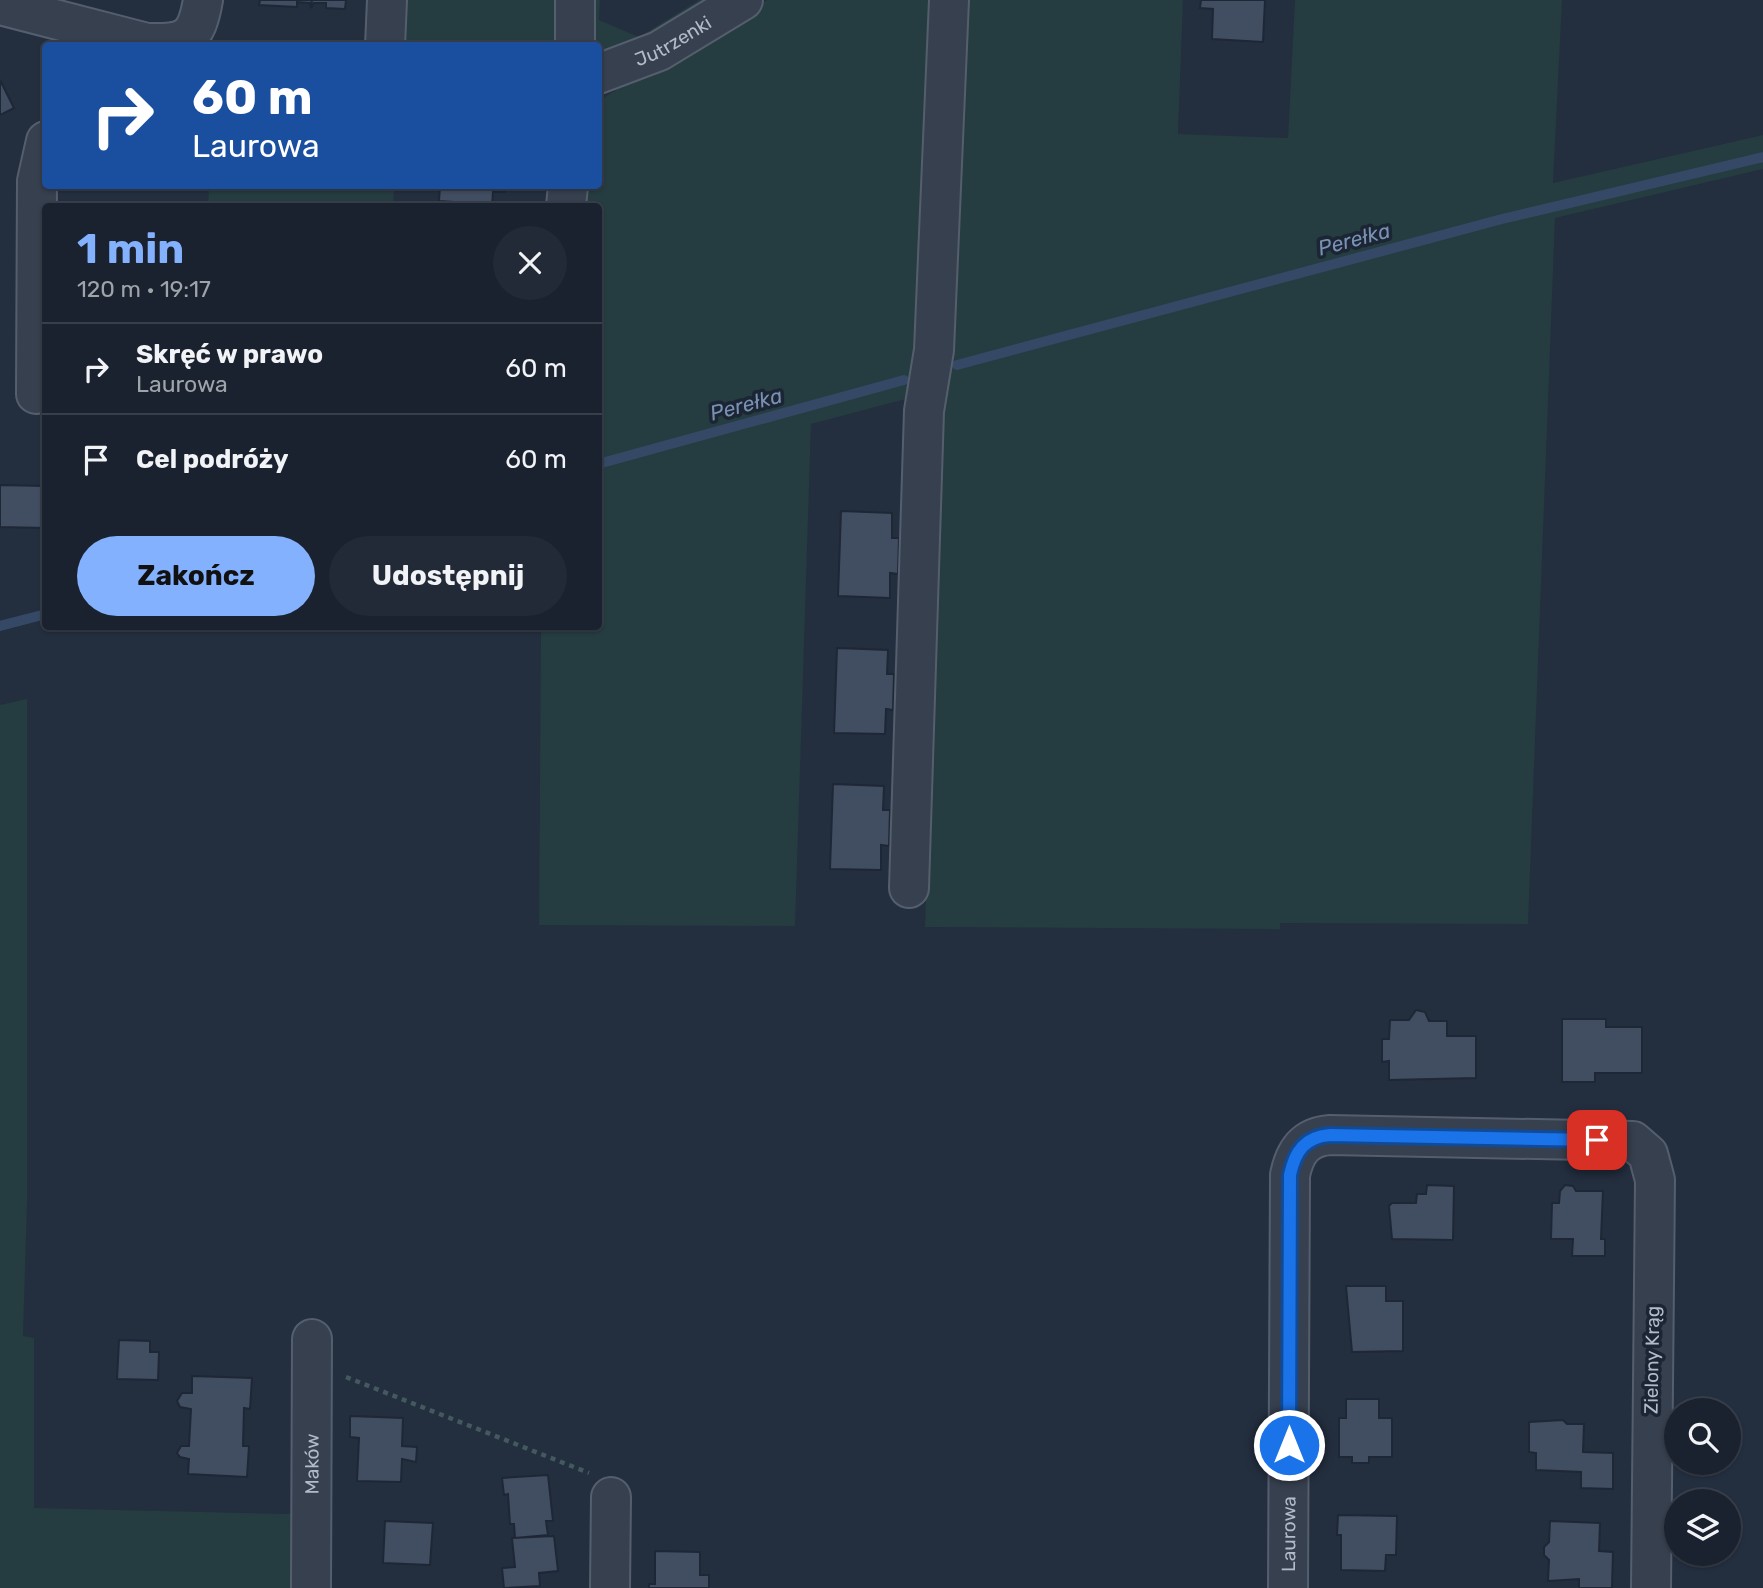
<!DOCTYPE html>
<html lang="pl">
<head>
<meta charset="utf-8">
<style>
  body { margin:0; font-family:Rubik,sans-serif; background:#232a37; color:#f1f3f6; height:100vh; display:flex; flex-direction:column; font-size:26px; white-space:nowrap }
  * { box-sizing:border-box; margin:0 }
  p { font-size:23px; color:#9fa4aa }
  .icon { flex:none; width:38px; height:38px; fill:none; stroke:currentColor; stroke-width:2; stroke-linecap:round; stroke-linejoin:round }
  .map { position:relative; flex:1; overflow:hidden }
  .sheet { position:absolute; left:42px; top:203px; width:560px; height:427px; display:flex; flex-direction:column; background:#1a222f; border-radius:7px; box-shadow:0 2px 5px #0004,0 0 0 2px #383f4b }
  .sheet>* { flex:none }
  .hud { position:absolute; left:42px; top:42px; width:560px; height:147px; border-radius:7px; box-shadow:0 2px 5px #0004,0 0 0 2px #383f4b; background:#1a4fa0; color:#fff; overflow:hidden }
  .tools { position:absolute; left:1664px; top:1398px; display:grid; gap:14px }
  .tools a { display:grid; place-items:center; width:77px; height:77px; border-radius:50%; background:#1a222f; box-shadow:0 2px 5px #0004,0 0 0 2px #383f4b; font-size:35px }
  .pin { position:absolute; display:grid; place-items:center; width:60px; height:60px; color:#fff; margin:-30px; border-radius:14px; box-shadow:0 4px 10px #0006 }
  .me { position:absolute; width:77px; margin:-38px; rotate:0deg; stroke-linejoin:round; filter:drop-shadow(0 0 5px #0008) }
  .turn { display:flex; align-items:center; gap:24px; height:147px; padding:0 35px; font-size:32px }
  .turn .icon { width:91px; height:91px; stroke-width:2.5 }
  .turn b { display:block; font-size:49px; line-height:60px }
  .round { display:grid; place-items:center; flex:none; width:74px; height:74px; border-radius:37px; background:#232a37 }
  .head { display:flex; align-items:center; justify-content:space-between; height:119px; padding:0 35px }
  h1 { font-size:42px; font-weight:700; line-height:52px; color:#84b1fd }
  .button { display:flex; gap:14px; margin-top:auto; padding:14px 35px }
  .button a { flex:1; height:80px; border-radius:42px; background:#84b1fd; color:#111; font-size:28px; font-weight:700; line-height:80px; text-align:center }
  .button a+a { background:#232a37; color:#f1f3f6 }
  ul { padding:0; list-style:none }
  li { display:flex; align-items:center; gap:21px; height:91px; padding:0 35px; border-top:2px solid #383f4b }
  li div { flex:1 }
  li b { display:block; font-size:26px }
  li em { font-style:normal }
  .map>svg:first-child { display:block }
  .green { fill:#253c40 }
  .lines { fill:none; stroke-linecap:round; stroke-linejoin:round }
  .stream { stroke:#354967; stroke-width:10 }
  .building { fill:#414e61; stroke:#1e2736; stroke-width:2 }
  .minor-casing { stroke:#555e6d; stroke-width:42 }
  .path { stroke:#43595d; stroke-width:4.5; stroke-dasharray:5 5; stroke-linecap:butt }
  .minor { stroke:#37404f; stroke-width:38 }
  .route-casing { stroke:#114b97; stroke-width:18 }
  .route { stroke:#1a73e8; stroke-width:12 }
  .labels { text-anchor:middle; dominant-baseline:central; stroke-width:7; stroke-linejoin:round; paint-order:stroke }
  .street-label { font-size:19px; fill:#b3bbca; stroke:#1c2534 }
  .water-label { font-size:21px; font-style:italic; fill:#7991b3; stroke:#1c2534 }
</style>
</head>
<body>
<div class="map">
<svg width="1763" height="1588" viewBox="0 0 1763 1588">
  <rect width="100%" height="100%" fill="#232e3f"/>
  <path class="green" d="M401 0H557L556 45 399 46Z
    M592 0H600L599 20 639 37 699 0H721L644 49 611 53 590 45Z
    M767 0H936L921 360 906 399 811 424 795 926 539 925 541 627 598 626V206H587V186H598V101Z
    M965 0H1183L1178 134 1288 138 1295 0H1562L1553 183 1763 135V169L1555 218 1528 924 1280 923V929L925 927 941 390Z
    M209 186H394L393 206H208Z
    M27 699V1202L23 1336 34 1338V1508L291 1514V1588H0V705Z"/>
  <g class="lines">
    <path class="stream" d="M957 365 1502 219 1763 157
      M598 464 904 380
      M0 626 46 614"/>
  </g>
  <path class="building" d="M260 0H312L311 8 310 3 297 2V7L259 5Z
    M312 0H346L345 9 326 8V3H314L311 8Z
    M1201 0H1265L1263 42 1212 39 1213 9 1200 8Z
    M0 80 14 108 0 115Z
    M440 186H505V192H493L492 206H453V202L439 201Z
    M0 485 46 486V528L0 527Z
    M841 511 892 513V538H899L898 574 890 573V598L838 596Z
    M837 648 888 650 887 674H894L893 710 886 709 885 734 834 733Z
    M833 784 884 786 883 810H890L889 846 881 845V870L830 869Z
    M1416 1010 1425 1012 1429 1021H1447V1036H1476V1078L1389 1080V1061L1382 1062V1039H1389L1390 1020H1409Z
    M1562 1019H1606V1027H1642V1073H1595V1082H1562Z
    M1427 1185 1454 1186 1453 1240 1392 1239 1389 1206 1392 1203H1416L1417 1194H1426Z
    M1565 1185 1573 1186 1576 1191H1603L1601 1239H1605V1256H1572L1573 1239H1551L1552 1203H1559L1560 1191Z
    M1346 1286H1386V1301H1403V1351L1352 1352Z
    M119 1340 150 1341V1352H159L158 1380 117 1379Z
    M192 1376 252 1378 250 1409 244 1408 243 1446H249L247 1477 188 1474 189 1459 180 1457 177 1453 181 1446H189L191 1409 180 1407 177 1401 182 1393H192Z
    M1346 1399H1379V1418H1392V1457H1369V1463H1352V1457H1339V1418H1346Z
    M350 1416 403 1418 402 1446 417 1447 416 1462 402 1459 401 1482 357 1481 359 1438 350 1437Z
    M1563 1420 1567 1424H1584L1583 1452 1613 1453V1489L1581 1488V1472L1536 1470V1453L1529 1452V1422Z
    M548 1475 553 1521H546L548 1535 515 1538 514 1524H510L508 1494 504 1495 502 1478Z
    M1338 1515 1397 1516 1396 1555H1386L1385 1571 1341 1570V1535H1337Z
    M385 1521 433 1523 430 1565 383 1563Z
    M1550 1521 1600 1523 1599 1551 1613 1552 1612 1588H1579V1579L1548 1581 1549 1560 1544 1555V1547L1549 1542Z
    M554 1536 558 1571 539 1573 540 1586 504 1588 502 1568 515 1567 512 1538Z
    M655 1551 700 1552V1575H709V1588H649V1584H655Z"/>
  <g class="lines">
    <defs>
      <g id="minor">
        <path d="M0 5 147 43C186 44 196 40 203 0"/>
        <path d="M385 46 387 0"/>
        <path d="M575 46V0"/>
        <path id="s1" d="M598 74 659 51 743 0"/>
        <path d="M566 206 568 186"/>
        <path d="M36 394 37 181 46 141"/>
        <path d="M909 888 924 411 934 350 949 0"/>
        <path id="s2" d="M311 1588 312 1339"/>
        <path d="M610 1588 611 1497"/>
        <path id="s3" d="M1288 1588 1290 1175C1295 1151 1305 1137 1330 1135L1633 1141 1648 1154 1655 1180 1651 1588"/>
      </g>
    </defs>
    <use href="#minor" class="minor-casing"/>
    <path class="path" d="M346 1377 589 1473"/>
    <use href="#minor" class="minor"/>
  </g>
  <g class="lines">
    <defs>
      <path id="route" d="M1289 1445 1290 1175C1295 1151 1305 1137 1330 1135L1597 1140"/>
    </defs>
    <use href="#route" class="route-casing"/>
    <use href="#route" class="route"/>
  </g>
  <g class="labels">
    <g class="street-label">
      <text stroke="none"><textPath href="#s1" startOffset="82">Jutrzenki</textPath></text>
      <text transform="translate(1652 1360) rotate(-89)">Zielony Krąg</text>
      <text stroke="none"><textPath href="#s2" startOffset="124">Maków</textPath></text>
      <text stroke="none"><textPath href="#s3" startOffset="54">Laurowa</textPath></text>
    </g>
    <g class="water-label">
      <text transform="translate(1354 239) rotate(-15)">Perełka</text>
      <text transform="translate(746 404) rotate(-15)">Perełka</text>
    </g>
  </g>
</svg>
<div class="tools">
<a><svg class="icon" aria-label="search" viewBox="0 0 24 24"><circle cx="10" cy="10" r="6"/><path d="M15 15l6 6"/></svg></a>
<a><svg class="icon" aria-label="layers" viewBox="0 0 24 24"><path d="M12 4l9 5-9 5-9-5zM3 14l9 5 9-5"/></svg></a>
</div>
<div class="pin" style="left:1597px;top:1140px;background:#d93025"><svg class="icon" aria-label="arrive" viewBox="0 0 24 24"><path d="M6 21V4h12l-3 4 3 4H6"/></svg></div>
<svg class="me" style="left:1289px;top:1445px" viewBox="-20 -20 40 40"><circle r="17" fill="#1a73e8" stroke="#fff" stroke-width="3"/><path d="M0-11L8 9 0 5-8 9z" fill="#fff"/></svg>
<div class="hud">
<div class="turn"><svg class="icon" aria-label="right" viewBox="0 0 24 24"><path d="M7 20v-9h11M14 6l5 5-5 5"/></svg><div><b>60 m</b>Laurowa</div></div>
</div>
<section class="sheet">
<div class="head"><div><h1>1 min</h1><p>120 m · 19:17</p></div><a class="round"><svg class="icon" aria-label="close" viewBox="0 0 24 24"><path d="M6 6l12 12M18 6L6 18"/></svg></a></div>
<ul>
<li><svg class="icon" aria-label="right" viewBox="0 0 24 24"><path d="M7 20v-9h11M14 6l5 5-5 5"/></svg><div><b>Skręć w prawo</b><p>Laurowa</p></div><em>60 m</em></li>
<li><svg class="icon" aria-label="arrive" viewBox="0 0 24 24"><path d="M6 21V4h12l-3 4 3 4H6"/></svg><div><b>Cel podróży</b></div><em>60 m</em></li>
</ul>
<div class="button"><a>Zakończ</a><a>Udostępnij</a></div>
</section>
</div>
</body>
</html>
